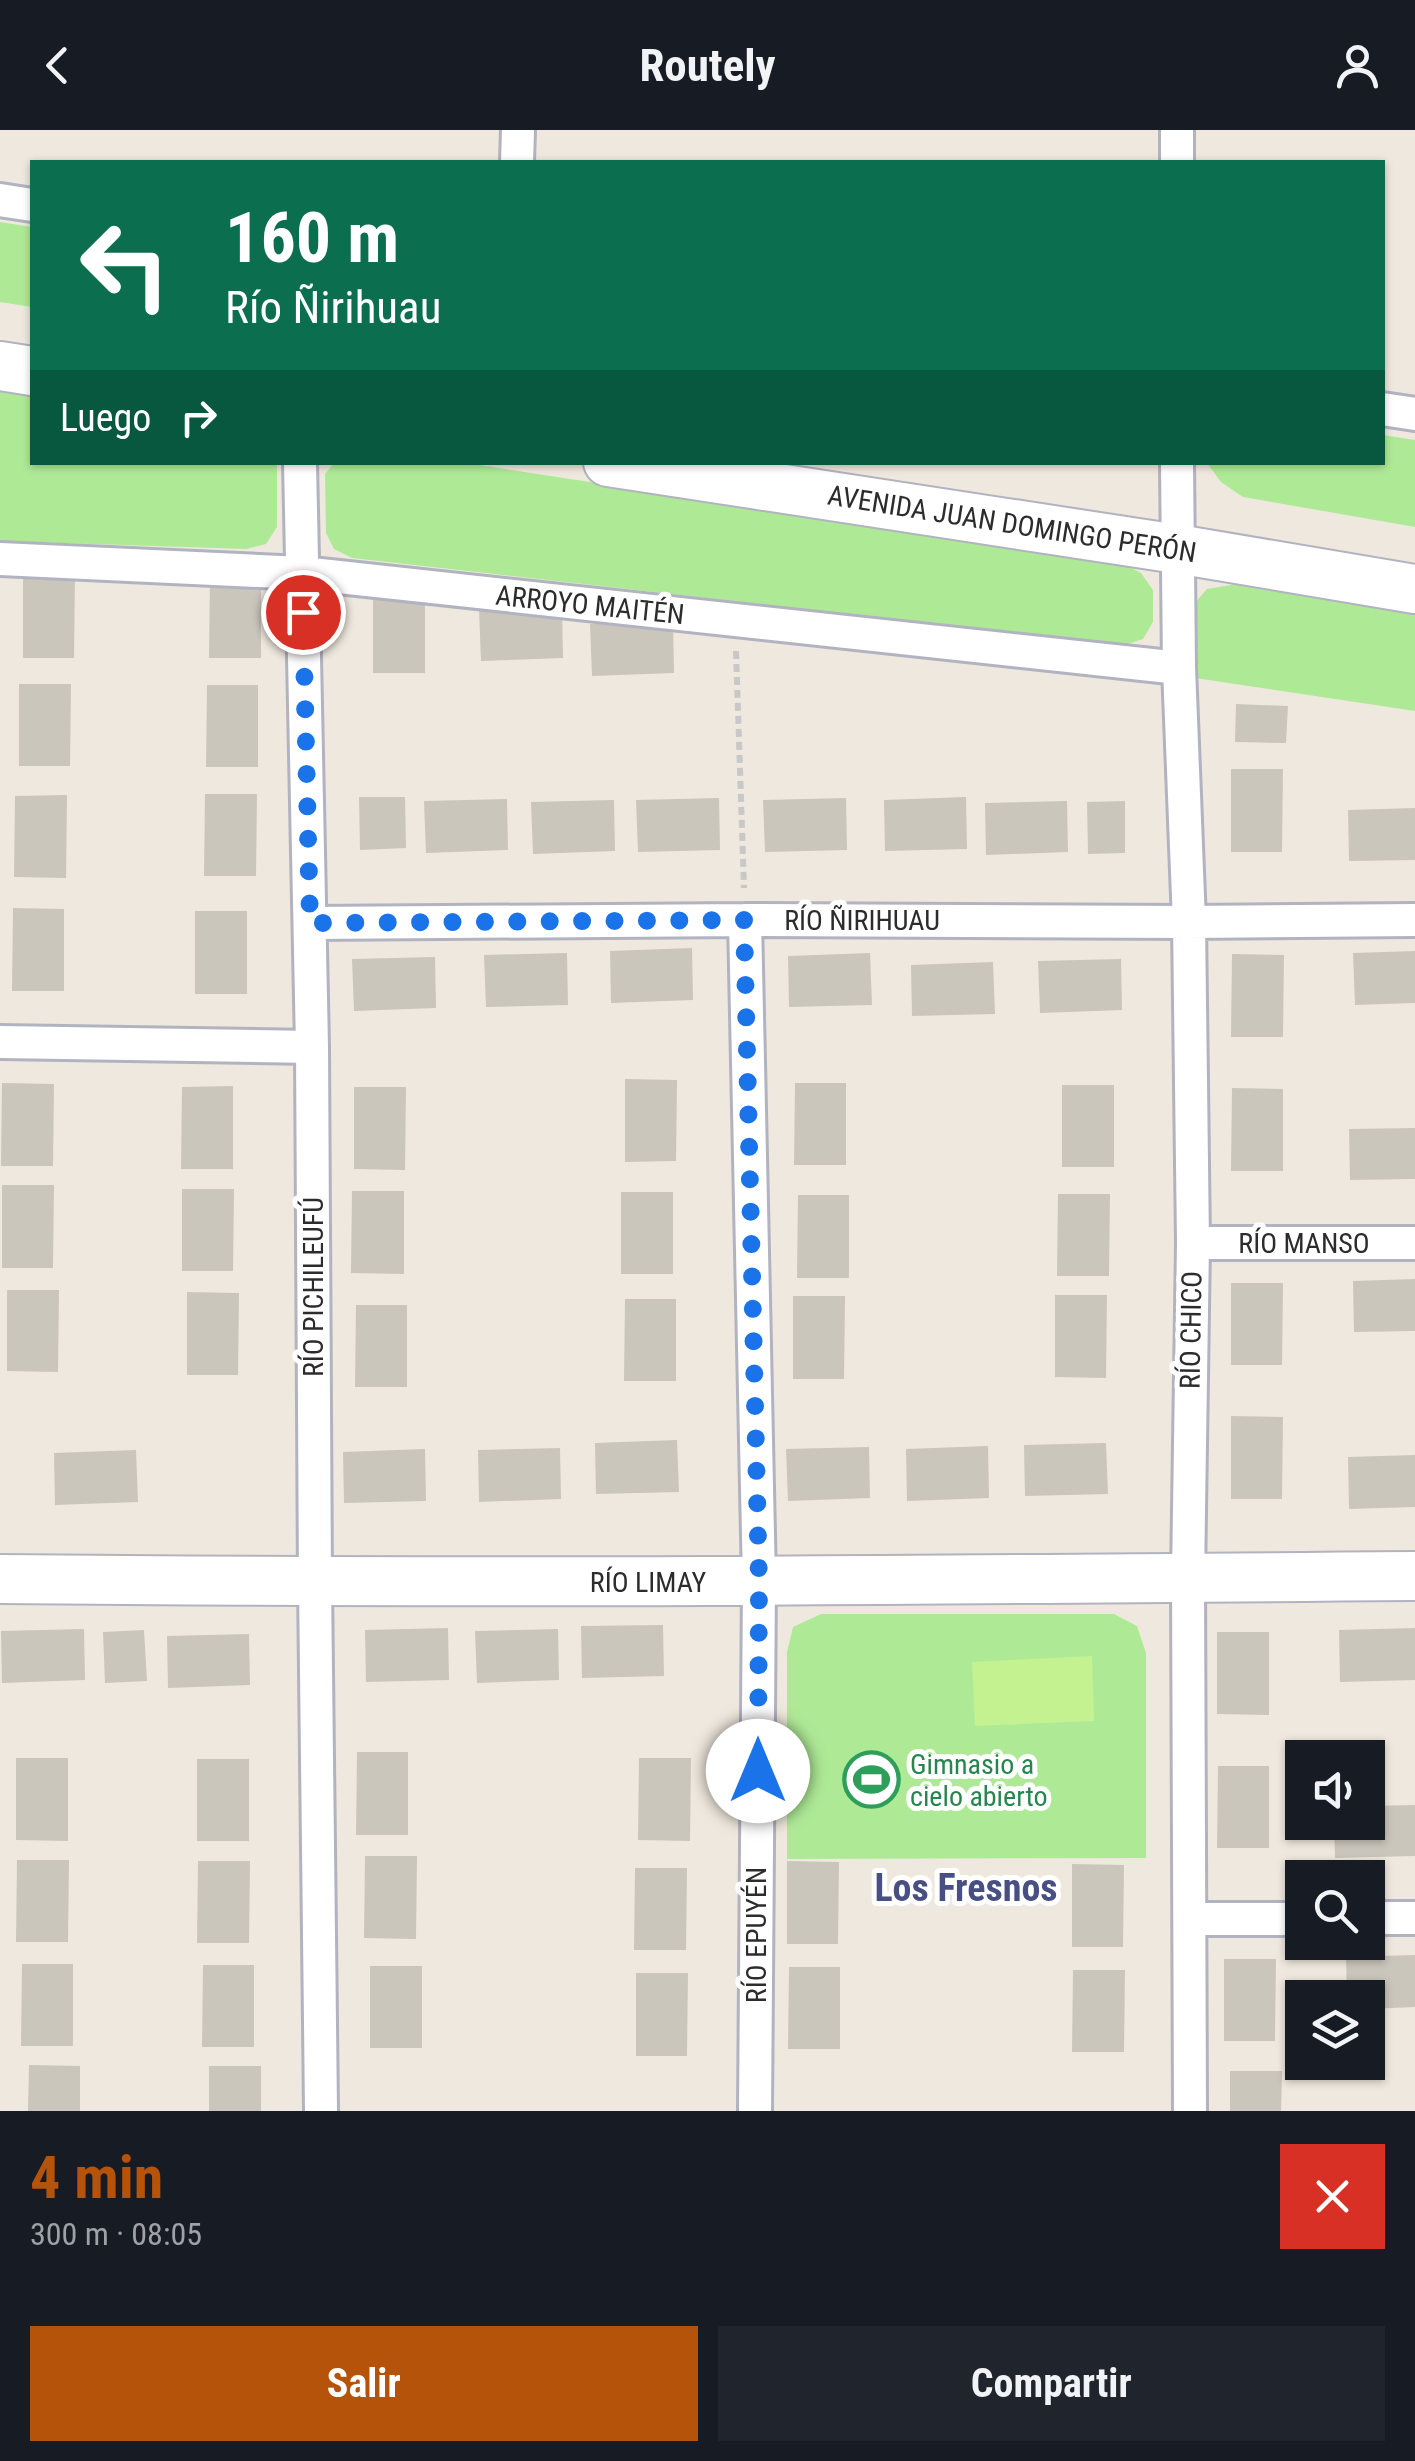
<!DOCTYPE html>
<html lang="es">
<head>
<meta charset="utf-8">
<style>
  body { margin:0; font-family:"Roboto Condensed",sans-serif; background:#20242c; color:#f1f3f6; height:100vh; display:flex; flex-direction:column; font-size:38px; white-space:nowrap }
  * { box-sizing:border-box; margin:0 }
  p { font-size:32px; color:#9ea1a6 }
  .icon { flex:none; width:55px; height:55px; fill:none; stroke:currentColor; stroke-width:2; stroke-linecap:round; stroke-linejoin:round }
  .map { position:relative; height:1981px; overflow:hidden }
  .drawer { display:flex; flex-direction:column; background:#171b24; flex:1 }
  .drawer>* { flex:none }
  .banner { position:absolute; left:30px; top:30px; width:1355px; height:305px; border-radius:0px; box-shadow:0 2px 8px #0004; background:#0b6e4f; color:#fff; overflow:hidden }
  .buttons { position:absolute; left:1285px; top:1610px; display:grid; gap:20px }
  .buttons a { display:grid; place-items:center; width:100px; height:100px; border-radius:0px; background:#171b24; box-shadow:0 2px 8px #0004; font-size:50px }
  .pin { position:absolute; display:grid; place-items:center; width:85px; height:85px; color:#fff; margin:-42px; border:5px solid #fff; border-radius:50%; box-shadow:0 2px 10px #0007 }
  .me { position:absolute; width:110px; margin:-55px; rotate:0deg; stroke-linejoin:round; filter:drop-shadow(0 0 8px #0008) }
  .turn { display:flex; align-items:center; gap:35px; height:210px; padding:0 30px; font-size:45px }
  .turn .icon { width:130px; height:130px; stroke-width:2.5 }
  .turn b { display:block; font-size:70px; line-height:85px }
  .then { display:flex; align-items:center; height:95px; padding:0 30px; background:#0003; gap:20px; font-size:38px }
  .round { display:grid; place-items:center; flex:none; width:105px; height:105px; border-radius:0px; background:#20242c }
  .summary { display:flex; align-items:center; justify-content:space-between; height:170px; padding:0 30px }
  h1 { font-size:60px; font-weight:700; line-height:75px; color:#b45309 }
  .button { display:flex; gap:20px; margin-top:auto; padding:20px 30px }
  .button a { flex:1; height:115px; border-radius:0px; background:#b45309; color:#fff; font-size:40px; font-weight:700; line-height:115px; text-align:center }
  .button a+a { background:#20242c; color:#f1f3f6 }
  header { display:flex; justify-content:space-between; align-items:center; height:130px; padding:0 30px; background:#171b24; font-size:45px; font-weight:700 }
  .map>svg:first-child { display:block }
  .green { fill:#aeea96 }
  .pitch { fill:#c4f291 }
  .building { fill:#cac6bc }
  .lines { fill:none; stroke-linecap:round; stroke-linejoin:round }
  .street-casing { stroke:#b2b3c1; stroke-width:38 }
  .secondary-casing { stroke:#b2b3c1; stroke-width:52 }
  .path { stroke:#c8c8c8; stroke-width:6; stroke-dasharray:8 5; stroke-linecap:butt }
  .street { stroke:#fff; stroke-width:32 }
  .secondary { stroke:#fff; stroke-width:48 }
  .route { stroke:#1a73e8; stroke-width:18; stroke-dasharray:0 32.4 }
  .labels { text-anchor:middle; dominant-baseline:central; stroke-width:10; stroke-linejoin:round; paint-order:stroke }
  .street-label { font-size:28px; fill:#2c2c2c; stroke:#fff }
  .leisure-label { font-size:28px; fill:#27864d; stroke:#fff; text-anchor:start }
  .district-label { font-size:38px; font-weight:bold; fill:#484f82; stroke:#fff }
</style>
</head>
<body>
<header><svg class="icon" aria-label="back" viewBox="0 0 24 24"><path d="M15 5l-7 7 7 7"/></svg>Routely<svg class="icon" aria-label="person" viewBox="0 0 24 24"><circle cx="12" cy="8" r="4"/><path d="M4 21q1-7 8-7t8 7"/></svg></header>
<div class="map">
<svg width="1415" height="1981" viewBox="0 0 1415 1981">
  <rect width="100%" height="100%" fill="#efe8de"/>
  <path class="green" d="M0 92 32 97V177L0 172Z
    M0 254 32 260V332L277 333V397L266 414 246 419 0 411Z
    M1383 305 1415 310V397L1243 367 1221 352 1207 333 1382 332Z
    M334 333H466L1122 433 1141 443 1153 460V492L1143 509 1124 515 352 428 334 419 326 403 325 344Z
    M1237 454 1415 482V581L1195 548 1194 474 1207 459Z
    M821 1484H1114L1137 1496 1146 1523V1728L787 1729V1522L793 1497Z"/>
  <path class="pitch" d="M1092 1526 1094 1591 975 1596 972 1532Z"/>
  <path class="building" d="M210 445 261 446V528H209Z
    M23 446H75L74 528H23Z
    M373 461H425V543H373Z
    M562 477 563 528 481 531 479 479Z
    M673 492 674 543 592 546 590 494Z
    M19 554H71L70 636H19Z
    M207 555H258V637H206Z
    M1236 574 1288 576 1286 613 1235 612Z
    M1231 639H1283L1282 722H1231Z
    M205 664H257L256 746H204Z
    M67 665 66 748 14 747 15 666Z
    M359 667H405L406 718 360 720Z
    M966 667 967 719 885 721 884 670Z
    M719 668 720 720 638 722 636 670Z
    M846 668 847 720 765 722 763 670Z
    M507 669 508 720 426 723 424 671Z
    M614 670 615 721 533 724 531 672Z
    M1067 671 1068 722 986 725 985 673Z
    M1125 671V723L1088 724 1087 672Z
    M1415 678V730L1349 731 1348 680Z
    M13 778 64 779V861H12Z
    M195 781H247V864H195Z
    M692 818 693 870 611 873 610 821Z
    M1415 821V873L1355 875 1353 823Z
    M567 823 568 875 486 877 484 825Z
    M870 823 872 875 789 877 788 826Z
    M1232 824 1284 825 1283 907H1231Z
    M435 827 436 878 354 881 352 829Z
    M1121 829 1122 880 1040 883 1038 831Z
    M993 832 995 884 912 886 911 835Z
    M625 949 677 950 676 1031 625 1032Z
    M2 953 54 954 53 1036H1Z
    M795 953H846V1035H794Z
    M1062 955H1114V1037H1062Z
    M233 956V1039H181L182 957Z
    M354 957H406L405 1040 354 1039Z
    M1232 958 1283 959V1041H1231Z
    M1415 998V1049L1350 1050 1349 999Z
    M2 1055H54L53 1138H2Z
    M182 1059H234L233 1141H182Z
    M352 1061H404V1144L351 1143Z
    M621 1062H673V1144H621Z
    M1058 1064H1110L1109 1146H1057Z
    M798 1065H849V1148H797Z
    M1415 1149V1201L1354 1202 1353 1151Z
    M1231 1153H1283L1282 1235H1231Z
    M7 1160H59L58 1242 7 1241Z
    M187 1162 239 1163 238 1245H187Z
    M1055 1165H1107L1106 1248 1055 1247Z
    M793 1166H845L844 1249H793Z
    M625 1169H676V1251H624Z
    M356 1175H407V1257H355Z
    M1231 1286 1283 1287 1282 1369H1231Z
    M677 1310 679 1362 596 1364 595 1313Z
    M1106 1313 1108 1364 1025 1366 1024 1315Z
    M988 1316 989 1368 907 1371 906 1319Z
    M869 1317 870 1368 788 1371 786 1319Z
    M560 1318 561 1369 479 1372 478 1320Z
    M425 1319 426 1371 344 1373 343 1322Z
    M136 1320 138 1372 55 1375 54 1323Z
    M1415 1325V1377L1349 1379 1348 1327Z
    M663 1495 664 1546 582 1548 581 1496Z
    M448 1498 449 1550 366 1552 365 1500Z
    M1415 1498V1550L1340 1552 1339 1500Z
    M84 1499 85 1550 2 1553 1 1501Z
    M558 1499 559 1550 477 1553 475 1501Z
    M144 1500 147 1551 105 1553 103 1502Z
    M1217 1502H1269V1585L1217 1584Z
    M249 1504 250 1555 168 1558 167 1506Z
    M357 1622H408V1705H356Z
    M16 1628H68V1711L16 1710Z
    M639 1628H691L690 1711 638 1710Z
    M197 1629H249V1711H197Z
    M1218 1636H1269V1718H1217Z
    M1415 1675V1726L1335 1728 1334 1692H1368V1676Z
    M365 1726H417L416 1809 364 1808Z
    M17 1730H69L68 1812H16Z
    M198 1731H250L249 1813H197Z
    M787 1731 839 1732 838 1814H787Z
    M1072 1734 1124 1735 1123 1817H1072Z
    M635 1738H687L686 1820H634Z
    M1415 1825V1877L1368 1879V1868H1347L1346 1827Z
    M1224 1829H1276L1275 1911H1224Z
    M22 1834H73V1916H21Z
    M203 1835H254V1917H202Z
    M370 1836H422V1918H370Z
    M789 1837H840V1919H788Z
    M1073 1840H1125L1124 1922H1072Z
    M636 1843H688L687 1926H636Z
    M29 1935 80 1936V1981H28Z
    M209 1936H261V1981H209Z
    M1230 1941H1282L1281 1981H1230Z"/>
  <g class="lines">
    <defs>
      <path id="street" d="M517 32 518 0
        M1177 32V0
        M0 70 32 75
        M1382 279 1415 284
        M300 332 312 917 315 1453 321 1981
        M1177 332 1179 538 1189 792 1193 1113 1188 1448 1190 1981
        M0 429 302 443 1179 538
        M745 790 759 1452 755 1981
        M310 793 745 790 1189 792 1415 790
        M0 912 312 917
        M1193 1113H1415
        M1368 1788H1415
        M1191 1789H1302"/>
      <path id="secondary" d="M0 236 32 241
        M608 332 1177 419 1415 459
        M0 1449C472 1454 943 1450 1415 1446"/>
    </defs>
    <use href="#street" class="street-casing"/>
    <use href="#secondary" class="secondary-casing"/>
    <path class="path" d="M736 521 744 758"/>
    <use href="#street" class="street"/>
    <use href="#secondary" class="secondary"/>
  </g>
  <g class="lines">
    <path class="route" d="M303 482 310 793 744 790 759 1452 758 1641"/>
  </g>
  <defs>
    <symbol id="stadium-ring" viewBox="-11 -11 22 22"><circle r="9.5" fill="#fff" stroke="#2e9e5b" stroke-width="1.5"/><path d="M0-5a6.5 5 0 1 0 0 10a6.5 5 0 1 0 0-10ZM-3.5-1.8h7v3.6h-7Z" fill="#2e9e5b"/></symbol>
  </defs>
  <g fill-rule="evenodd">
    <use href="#stadium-ring" x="840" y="1618" width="63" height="63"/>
  </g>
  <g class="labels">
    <g class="street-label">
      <text transform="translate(1012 394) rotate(9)">AVENIDA JUAN DOMINGO PERÓN</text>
      <text transform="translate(590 475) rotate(6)">ARROYO MAITÉN</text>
      <text x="862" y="790">RÍO ÑIRIHUAU</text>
      <text x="1304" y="1113">RÍO MANSO</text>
      <text transform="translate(313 1157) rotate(-90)">RÍO PICHILEUFÚ</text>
      <text transform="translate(1191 1200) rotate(-89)">RÍO CHICO</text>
      <text x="648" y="1452">RÍO LIMAY</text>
      <text transform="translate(756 1805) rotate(-90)">RÍO EPUYÉN</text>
    </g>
    <g class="leisure-label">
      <text x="910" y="1634">Gimnasio a<tspan x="910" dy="32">cielo abierto</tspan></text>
    </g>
    <g class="district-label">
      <text x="966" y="1758">Los Fresnos</text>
    </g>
  </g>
</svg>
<div class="buttons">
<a><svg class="icon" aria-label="sound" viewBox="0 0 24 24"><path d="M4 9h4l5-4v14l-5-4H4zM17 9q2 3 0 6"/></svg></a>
<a><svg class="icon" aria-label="search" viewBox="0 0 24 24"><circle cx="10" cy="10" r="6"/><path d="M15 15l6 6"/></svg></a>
<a><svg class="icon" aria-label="layers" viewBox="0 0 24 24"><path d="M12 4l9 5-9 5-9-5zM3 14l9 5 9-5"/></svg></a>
</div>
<div class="pin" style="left:303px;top:482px;background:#d93025"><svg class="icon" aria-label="arrive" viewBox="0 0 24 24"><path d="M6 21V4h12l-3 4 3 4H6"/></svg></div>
<svg class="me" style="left:758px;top:1641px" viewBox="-20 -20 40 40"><circle r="19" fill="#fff"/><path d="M0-13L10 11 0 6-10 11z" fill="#1a73e8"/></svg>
<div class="banner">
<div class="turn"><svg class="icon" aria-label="left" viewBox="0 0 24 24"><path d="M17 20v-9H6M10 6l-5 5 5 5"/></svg><div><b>160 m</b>Río Ñirihuau</div></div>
<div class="then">Luego<svg class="icon" aria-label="right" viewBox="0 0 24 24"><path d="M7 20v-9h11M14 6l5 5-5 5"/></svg></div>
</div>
</div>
<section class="drawer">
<div class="summary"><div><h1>4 min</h1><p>300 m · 08:05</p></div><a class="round" style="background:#d93025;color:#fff"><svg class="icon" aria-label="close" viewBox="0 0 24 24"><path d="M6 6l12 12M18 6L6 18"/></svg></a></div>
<div class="button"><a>Salir</a><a>Compartir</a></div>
</section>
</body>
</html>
